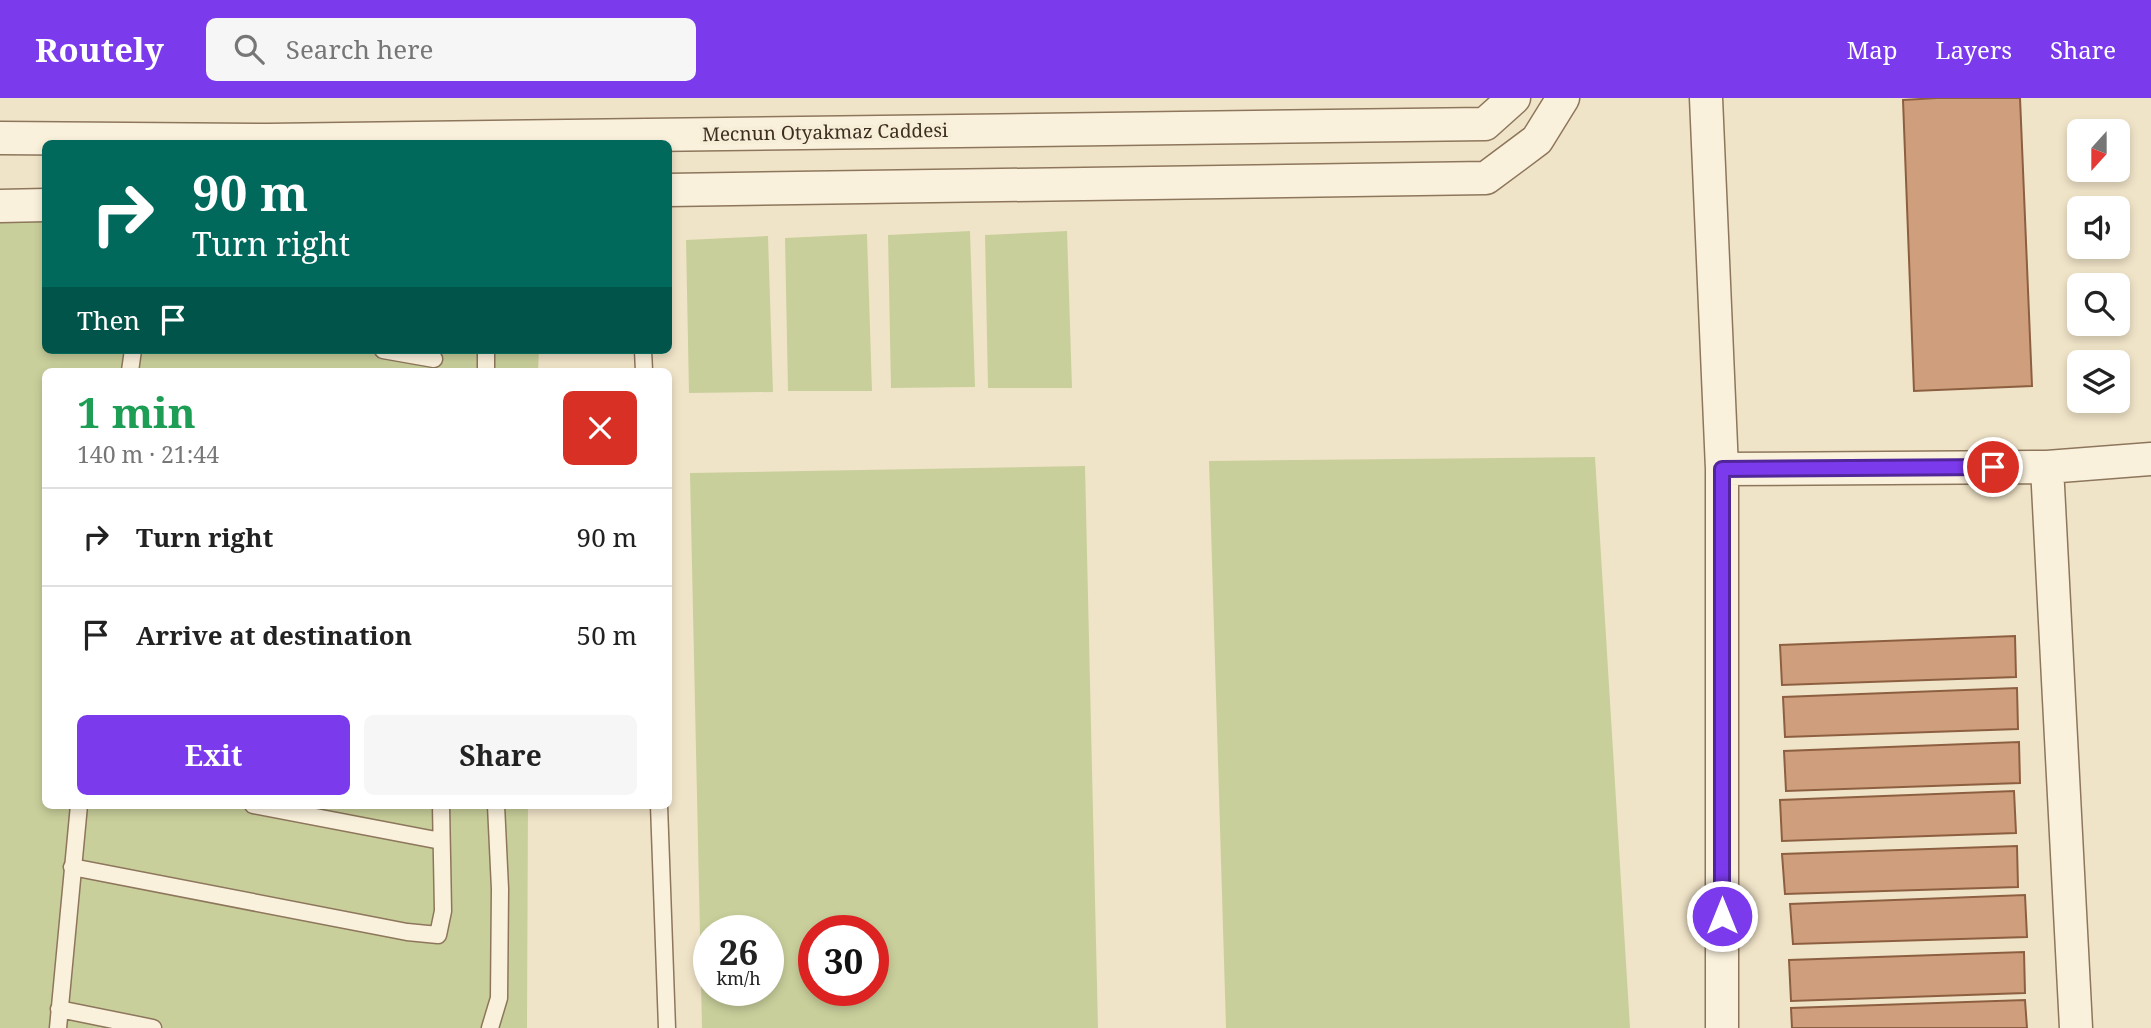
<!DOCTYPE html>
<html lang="en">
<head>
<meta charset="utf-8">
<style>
  body { margin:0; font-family:"Noto Serif",serif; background:#f6f6f6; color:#222; height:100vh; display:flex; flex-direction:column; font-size:26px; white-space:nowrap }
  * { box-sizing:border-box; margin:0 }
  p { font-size:23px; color:#767676 }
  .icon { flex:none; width:38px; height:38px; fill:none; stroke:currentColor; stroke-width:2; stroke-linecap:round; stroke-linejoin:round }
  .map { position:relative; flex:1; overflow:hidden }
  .side { position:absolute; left:42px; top:270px; width:630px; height:441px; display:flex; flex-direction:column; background:#fff; border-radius:10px; box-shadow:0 4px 10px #0003 }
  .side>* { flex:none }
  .top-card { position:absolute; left:42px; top:42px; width:630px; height:214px; border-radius:10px; box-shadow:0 4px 10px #0003; background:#00695c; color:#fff; overflow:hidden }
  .needle { width:46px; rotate:201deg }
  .controls { position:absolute; left:2067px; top:21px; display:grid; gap:14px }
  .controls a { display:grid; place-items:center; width:63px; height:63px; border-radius:10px; background:#fff; box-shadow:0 4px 10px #0003; font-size:35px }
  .speed { position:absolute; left:693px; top:817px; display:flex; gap:14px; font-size:35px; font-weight:700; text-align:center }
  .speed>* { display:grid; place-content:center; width:91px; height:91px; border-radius:50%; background:#fff; box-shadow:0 4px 10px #0003; line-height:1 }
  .speed small { font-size:18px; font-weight:400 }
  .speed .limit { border:10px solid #d22; background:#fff; color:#111 }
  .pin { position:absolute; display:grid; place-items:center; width:60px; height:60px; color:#fff; margin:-30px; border:4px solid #fff; border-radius:50%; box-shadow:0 2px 7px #0007 }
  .me { position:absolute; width:77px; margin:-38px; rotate:0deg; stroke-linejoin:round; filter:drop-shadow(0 0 5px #0008) }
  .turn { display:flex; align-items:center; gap:24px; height:147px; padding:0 35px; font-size:32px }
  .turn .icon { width:91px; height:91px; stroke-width:2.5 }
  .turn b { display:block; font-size:49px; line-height:60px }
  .then { display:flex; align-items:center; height:66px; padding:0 35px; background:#0003; gap:14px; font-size:26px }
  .round { display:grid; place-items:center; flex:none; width:74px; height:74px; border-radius:10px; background:#f6f6f6 }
  .head { display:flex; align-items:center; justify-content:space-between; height:119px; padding:0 35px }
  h1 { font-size:42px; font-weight:700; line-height:52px; color:#1e9e55 }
  .primary-button { display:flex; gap:14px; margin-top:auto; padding:14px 35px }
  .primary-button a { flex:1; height:80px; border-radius:10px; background:#7c3aed; color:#fff; font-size:28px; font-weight:700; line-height:80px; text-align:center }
  .primary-button a+a { background:#f6f6f6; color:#222 }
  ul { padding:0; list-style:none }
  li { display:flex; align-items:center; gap:21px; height:98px; padding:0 35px; border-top:2px solid #e0e0e0 }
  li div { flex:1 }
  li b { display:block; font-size:26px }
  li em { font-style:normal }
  header { display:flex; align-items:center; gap:42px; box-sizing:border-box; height:98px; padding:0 35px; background:#7c3aed; color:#fff }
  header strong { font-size:33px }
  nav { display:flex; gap:38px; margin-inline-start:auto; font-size:24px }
  .search { width:490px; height:63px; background:#f6f6f6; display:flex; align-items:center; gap:18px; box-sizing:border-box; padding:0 24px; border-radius:10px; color:#767676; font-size:26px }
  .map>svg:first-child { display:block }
  .green { fill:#c9cf9b; fill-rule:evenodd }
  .building { fill:#cf9f7d; stroke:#8d5f41; stroke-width:2 }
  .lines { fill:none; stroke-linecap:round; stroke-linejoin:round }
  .lane-casing { stroke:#8d765c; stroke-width:19 }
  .street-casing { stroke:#8d765c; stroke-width:35 }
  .lane { stroke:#faf1dc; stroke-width:16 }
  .street { stroke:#faf1dc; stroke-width:32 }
  .route-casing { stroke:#51269a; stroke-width:18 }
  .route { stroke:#7c3aed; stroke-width:12 }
  .labels { text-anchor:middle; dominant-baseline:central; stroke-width:7; stroke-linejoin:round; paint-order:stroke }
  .street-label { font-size:19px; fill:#3d2e20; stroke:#f7eed8 }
</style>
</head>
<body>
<header>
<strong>Routely</strong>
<div class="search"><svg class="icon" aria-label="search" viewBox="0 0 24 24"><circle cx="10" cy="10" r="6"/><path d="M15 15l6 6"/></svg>Search here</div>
<nav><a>Map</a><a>Layers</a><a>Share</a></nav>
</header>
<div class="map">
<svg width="2151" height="930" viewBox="0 0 2151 930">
  <rect width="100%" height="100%" fill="#f0e4c8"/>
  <path class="green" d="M0 122H45L46 252H539L538 273H46V707H528L527 930H0Z
    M970 133 975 289 891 290 888 137Z
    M1067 133 1072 290H988L985 137Z
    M867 136 872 293H788L785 140Z
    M768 138 773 294 689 295 686 142Z
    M1595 359 1630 930H1226L1209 363Z
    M1085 368 1098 930H702L690 375ZM709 833H768V892H709ZM814 833H873V892H814Z"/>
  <path class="building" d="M1937 0H2020L2032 288 1914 293 1903 2Z
    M2015 538 2016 579 1782 587 1780 547Z
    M2017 590 2018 631 1785 639 1783 599Z
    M2019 644 2020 685 1786 693 1784 653Z
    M2014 693 2016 735 1782 743 1780 702Z
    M2017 748 2018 789 1785 796 1782 756Z
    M2025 797 2027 839 1793 846 1790 806Z
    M2024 854 2025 895 1791 903 1789 862Z
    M2025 902 2027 930H1792L1791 910Z"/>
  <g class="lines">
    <defs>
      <path id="lane" d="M383 252 434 261
        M643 252 644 273
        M130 273 133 252
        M486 273V252
        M253 707 441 743
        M659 707 667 930
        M72 769 407 834 438 837 443 813 441 707
        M59 911 153 930
        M58 930 79 707
        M490 930 499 900 500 791 496 707"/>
      <path id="street" d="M1706 0 1722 371V930
        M0 40 268 42 1485 26 1514 0
        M668 92 1486 80 1537 42 1563 0
        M0 108 46 107
        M2047 369 2076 930
        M1722 371 2047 369 2151 361"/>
    </defs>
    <use href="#lane" class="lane-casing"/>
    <use href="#street" class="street-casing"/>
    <use href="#lane" class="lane"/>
    <use href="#street" class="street"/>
  </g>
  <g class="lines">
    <defs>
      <path id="route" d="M1722 818V371L1993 369"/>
    </defs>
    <use href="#route" class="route-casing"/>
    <use href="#route" class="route"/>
  </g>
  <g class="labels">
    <g class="street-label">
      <text transform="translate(825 34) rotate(-1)">Mecnun Otyakmaz Caddesi</text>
    </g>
  </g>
</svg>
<div class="controls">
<a><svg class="needle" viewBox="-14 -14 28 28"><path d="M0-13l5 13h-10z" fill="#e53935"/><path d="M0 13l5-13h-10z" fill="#767676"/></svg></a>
<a><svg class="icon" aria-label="sound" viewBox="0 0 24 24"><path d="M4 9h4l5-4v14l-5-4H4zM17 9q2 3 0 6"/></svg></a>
<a><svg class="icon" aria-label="search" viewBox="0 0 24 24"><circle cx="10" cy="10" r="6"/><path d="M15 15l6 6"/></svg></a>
<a><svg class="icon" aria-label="layers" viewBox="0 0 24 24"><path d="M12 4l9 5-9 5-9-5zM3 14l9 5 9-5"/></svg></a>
</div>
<div class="speed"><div>26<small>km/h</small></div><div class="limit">30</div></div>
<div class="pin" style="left:1993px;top:369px;background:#d93025"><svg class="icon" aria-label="arrive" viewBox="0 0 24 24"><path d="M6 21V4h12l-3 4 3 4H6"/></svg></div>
<svg class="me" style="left:1722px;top:818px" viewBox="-20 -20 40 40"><circle r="17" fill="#7c3aed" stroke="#fff" stroke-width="3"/><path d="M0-11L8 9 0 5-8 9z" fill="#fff"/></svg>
<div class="top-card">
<div class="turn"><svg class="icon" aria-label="right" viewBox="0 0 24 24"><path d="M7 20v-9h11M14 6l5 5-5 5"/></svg><div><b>90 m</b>Turn right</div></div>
<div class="then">Then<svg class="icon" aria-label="arrive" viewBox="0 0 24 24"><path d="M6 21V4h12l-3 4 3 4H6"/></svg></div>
</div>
<section class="side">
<div class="head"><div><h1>1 min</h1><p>140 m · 21:44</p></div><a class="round" style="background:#d93025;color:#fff"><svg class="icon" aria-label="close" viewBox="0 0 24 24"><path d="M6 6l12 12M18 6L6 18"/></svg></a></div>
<ul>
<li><svg class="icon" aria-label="right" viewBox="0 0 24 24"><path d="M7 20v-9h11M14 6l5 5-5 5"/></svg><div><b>Turn right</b></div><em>90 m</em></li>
<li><svg class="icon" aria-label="arrive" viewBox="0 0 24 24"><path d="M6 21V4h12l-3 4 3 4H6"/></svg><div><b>Arrive at destination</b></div><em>50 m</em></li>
</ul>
<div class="primary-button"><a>Exit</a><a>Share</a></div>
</section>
</div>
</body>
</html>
